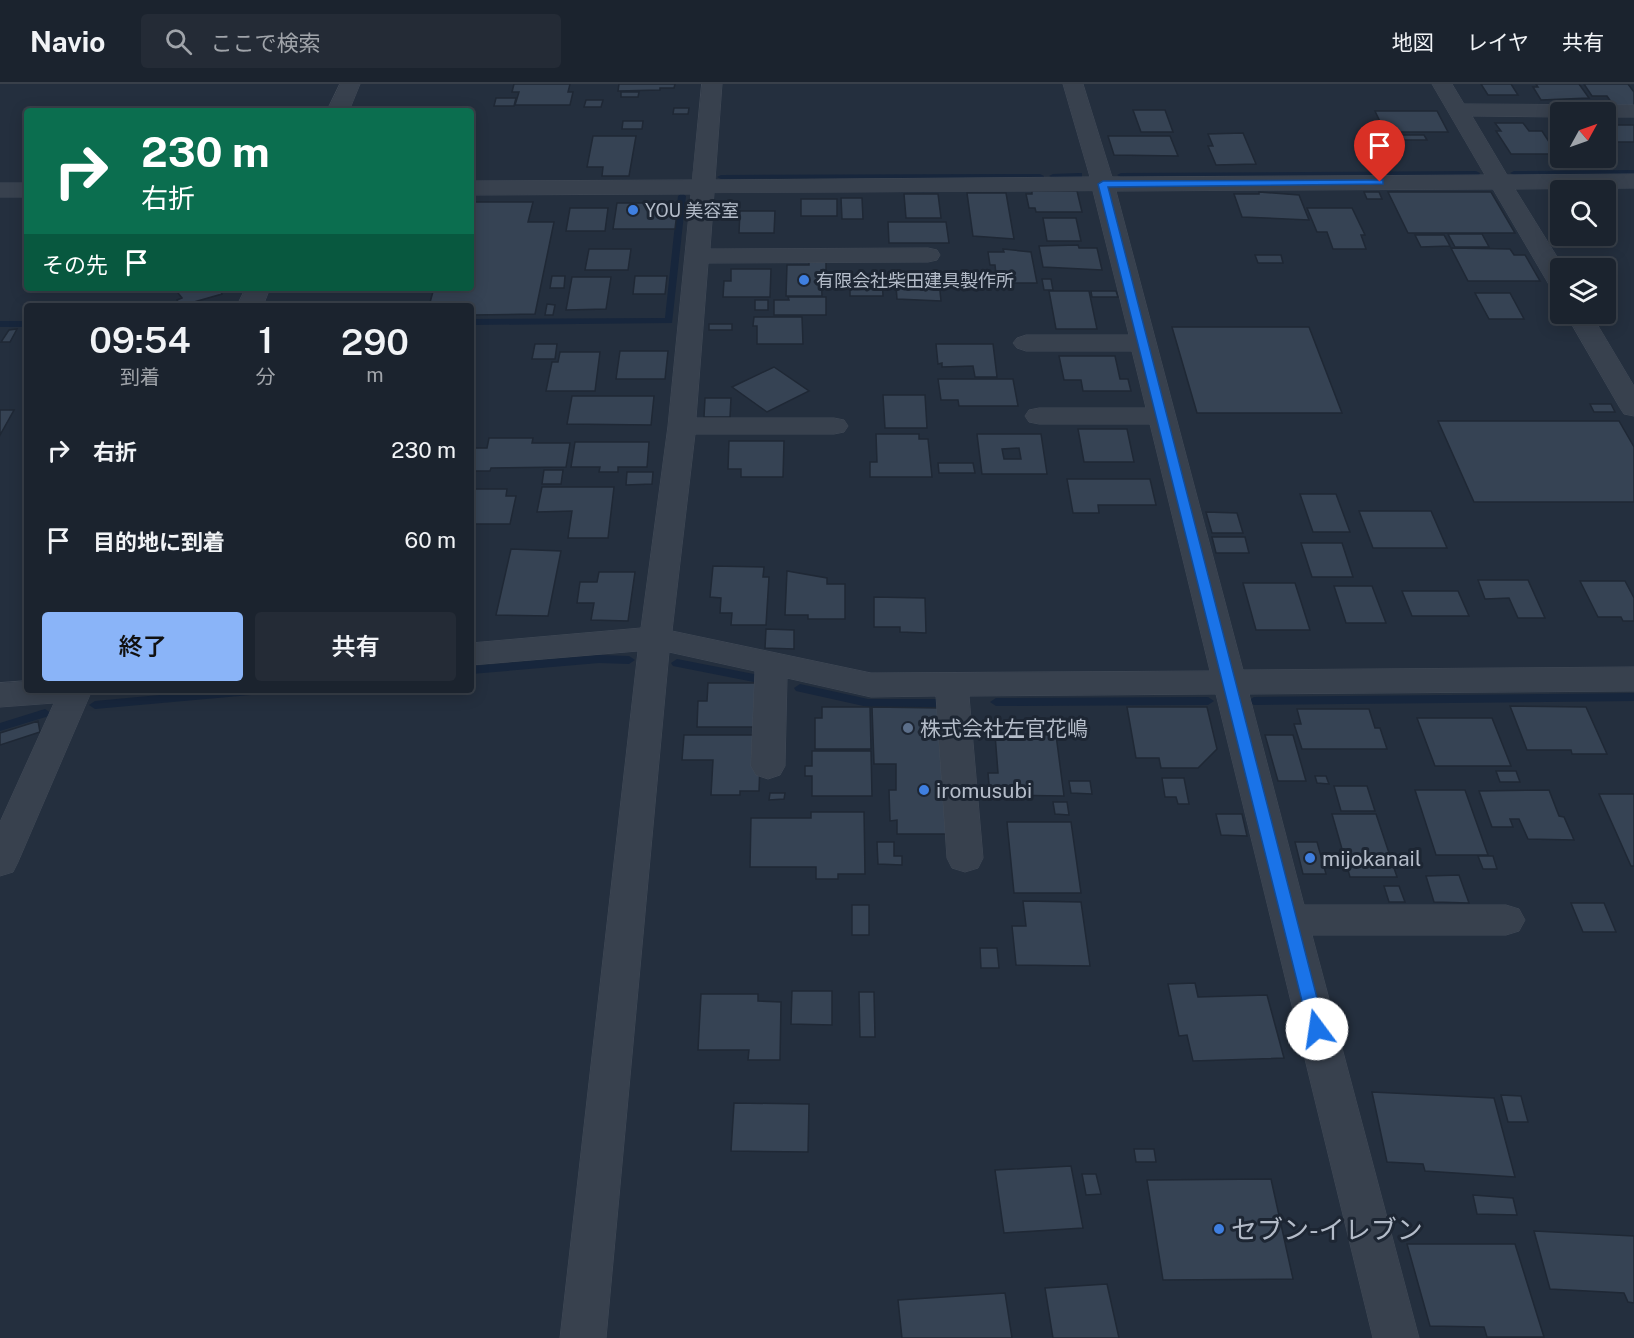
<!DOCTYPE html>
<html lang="ja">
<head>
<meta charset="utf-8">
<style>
  body { margin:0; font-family:"Public Sans","Noto Sans JP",sans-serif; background:#242b36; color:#f1f3f6; height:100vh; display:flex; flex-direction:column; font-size:22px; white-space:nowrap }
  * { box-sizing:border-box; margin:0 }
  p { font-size:20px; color:#a0a4aa }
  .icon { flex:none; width:33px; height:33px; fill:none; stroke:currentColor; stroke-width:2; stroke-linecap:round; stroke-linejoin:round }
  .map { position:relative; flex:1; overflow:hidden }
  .sheet { position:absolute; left:24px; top:219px; width:450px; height:390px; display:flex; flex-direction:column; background:#1b232e; border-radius:6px; box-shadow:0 3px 15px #0003,0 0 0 2px #39404a }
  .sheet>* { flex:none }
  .top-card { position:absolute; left:24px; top:24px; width:450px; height:183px; border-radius:6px; box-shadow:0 3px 15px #0003,0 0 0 2px #39404a; background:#0b6e4f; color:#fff; overflow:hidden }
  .needle { width:39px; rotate:50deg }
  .controls { position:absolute; left:1550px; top:18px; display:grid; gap:12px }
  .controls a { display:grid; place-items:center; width:66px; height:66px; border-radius:6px; background:#1b232e; box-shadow:0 3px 15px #0003,0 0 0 2px #39404a; font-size:30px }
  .pin { position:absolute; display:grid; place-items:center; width:51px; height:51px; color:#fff; margin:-62px -26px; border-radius:50% 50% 50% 0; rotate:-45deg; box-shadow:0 0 6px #0007 }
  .pin .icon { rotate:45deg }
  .me { position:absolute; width:66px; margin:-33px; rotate:346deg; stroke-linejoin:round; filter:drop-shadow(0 0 4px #0008) }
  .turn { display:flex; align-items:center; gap:21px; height:126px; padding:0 18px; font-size:27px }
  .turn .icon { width:78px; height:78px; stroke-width:2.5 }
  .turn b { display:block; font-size:42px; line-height:51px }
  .then { display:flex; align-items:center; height:57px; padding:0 18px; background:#0003; gap:12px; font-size:22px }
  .eta { display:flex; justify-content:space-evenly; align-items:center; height:102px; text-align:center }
  .eta b { font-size:36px; font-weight:600; line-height:42px }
  .button { display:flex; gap:12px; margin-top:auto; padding:12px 18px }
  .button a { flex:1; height:69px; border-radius:6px; background:#8ab4f8; color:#111; font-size:24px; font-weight:600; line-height:69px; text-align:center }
  .button a+a { background:#242b36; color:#f1f3f6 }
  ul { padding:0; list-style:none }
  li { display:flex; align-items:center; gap:18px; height:90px; padding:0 18px }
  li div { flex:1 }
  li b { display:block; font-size:22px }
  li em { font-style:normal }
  header { display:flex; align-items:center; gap:36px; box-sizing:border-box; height:84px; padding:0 30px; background:#1b232e; border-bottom:2px solid #39404a }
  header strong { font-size:28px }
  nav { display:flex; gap:33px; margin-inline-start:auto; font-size:21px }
  .search { width:420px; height:54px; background:#242b36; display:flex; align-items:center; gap:15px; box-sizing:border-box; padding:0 21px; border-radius:6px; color:#a0a4aa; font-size:22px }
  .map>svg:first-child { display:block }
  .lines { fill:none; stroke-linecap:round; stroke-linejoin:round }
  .stream { fill:#17263c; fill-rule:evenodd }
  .building { fill:#364354; stroke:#1f2835; stroke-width:1.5; fill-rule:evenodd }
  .minor-casing { stroke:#414a57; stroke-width:1 }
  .minor { fill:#38414e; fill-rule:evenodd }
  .route { fill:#1a73e8; stroke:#114b97; stroke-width:1.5 }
  .shop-dot { fill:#3f7fe0; stroke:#1d2633; stroke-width:2 }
  .service-dot { fill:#5c6f8a; stroke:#1d2633; stroke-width:2 }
  .labels { text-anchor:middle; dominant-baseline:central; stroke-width:6; stroke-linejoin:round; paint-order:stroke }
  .far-poi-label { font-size:18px; fill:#b4bcc9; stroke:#1d2633; text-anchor:start }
  .poi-label { font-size:21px; fill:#b4bcc9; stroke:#1d2633; text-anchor:start }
  .near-poi-label { font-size:26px; fill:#b4bcc9; stroke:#1d2633; text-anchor:start }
</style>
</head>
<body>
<header>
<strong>Navio</strong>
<div class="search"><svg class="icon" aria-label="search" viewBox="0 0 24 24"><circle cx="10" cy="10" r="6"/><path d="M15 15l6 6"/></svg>ここで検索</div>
<nav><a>地図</a><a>レイヤ</a><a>共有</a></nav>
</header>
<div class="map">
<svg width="1634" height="1254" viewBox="0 0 1634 1254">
  <rect width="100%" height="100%" fill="#242f3e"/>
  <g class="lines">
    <path class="stream" d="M1634 86V90L1514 91 1510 89 1514 87Z
      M1476 87 1480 89 1479 91 1121 93 1117 91 1121 89Z
      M1079 89H1082V93L1053 94 1049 92 1053 90Z
      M1040 90 1044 92 1043 94 721 95 717 93 721 91Z
      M682 109 686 112 672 239 471 241V235L665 234 678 112Z
      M0 237H27V243H0Z
      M599 571 629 572 635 576 629 580 599 579 471 590V582Z
      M677 575 759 591 765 595 759 599 673 582 671 579Z
      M800 600 868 615H940L946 619 940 623H868L796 607 794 604Z
      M213 606H267L261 610 95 625 89 621 95 617Z
      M1634 609V617L1254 621 1248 617 1254 613Z
      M1208 613 1214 617 1208 621 996 622 990 618 996 614Z
      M45 625 51 629 49 632 0 647V639Z"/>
  </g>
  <path class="building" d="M514 0H570L568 8H573L570 21H515L519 8H512Z
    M619 0H675L674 4H660V6L618 7Z
    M1481 0H1511L1518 11H1488Z
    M1536 0H1579L1589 14 1541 16 1533 3H1538Z
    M1584 0H1628L1634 8V22H1614L1607 12H1592Z
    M621 8H639L638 13H621Z
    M496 14H516L514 22H494Z
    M586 16H603L601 23H584Z
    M674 24H689L688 30H673Z
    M1133 26H1165L1173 48H1141Z
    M1375 27H1437L1448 48H1385Z
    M623 37H643L642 45H622Z
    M1495 39H1523L1529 47H1542L1557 70H1511L1496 47H1501Z
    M1605 41H1634V58H1607Z
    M1243 49 1256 80 1216 81 1208 62H1213L1208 50Z
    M1401 51H1424L1427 56H1404Z
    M593 52H636L629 92H602L603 83H587Z
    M1108 52H1170L1178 72 1114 71Z
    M1032 107H1077L1082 128H1036L1035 124H1029L1026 110H1032Z
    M1259 108 1299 111 1309 136 1242 133 1234 110H1259Z
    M1364 108H1379L1382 115H1367Z
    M1388 108H1491L1515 149H1408Z
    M967 109H1006L1014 155 973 152Z
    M904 110H938L941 134H906Z
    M841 114H862L863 135H842Z
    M801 115H837V132H801Z
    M471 118H533L528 138H554L535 230 471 231V222H429L434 204H471Z
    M617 119H678L675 145H613Z
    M570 124H608L605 147H566Z
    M1307 124H1352L1365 151H1361L1366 165H1333L1327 148H1317Z
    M740 127H775L774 149H739Z
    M1043 134H1076L1081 157H1047Z
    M888 138H946L949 159H889Z
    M1448 150H1482L1489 163H1455Z
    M1415 151H1444L1450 162 1421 163Z
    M1078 161 1079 164H1097L1102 186 1043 183 1039 162Z
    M1451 164 1510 165 1514 171H1525L1540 197H1468Z
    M589 165H631L628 186H585Z
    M1003 165 1031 168 1037 199H997L995 181H990L988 168H1004Z
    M1255 171H1281L1283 179H1258Z
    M809 177H826V186H821L822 212H786L787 181H809Z
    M731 185H771L770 213H723L724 197H731Z
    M895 188H938L941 217 897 215Z
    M843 191H882L883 212H850V202H843Z
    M552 192H565L564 204H550Z
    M635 192H667L665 210H633Z
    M572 193H611L606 225 566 226Z
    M1042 195H1051L1053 206H1044Z
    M174 204H218L222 210 180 222 177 216 182 214Z
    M1049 207H1089L1097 245H1056Z
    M1091 207H1116L1118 213H1092Z
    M1475 209H1510L1524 235H1489Z
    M788 213H826V231H774V216H789Z
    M755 216H768V226H755Z
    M547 220 555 221 553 231H545Z
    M754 233H802L803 260H757V242H753Z
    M709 240H732V246H709Z
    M1172 243H1309L1342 329H1197Z
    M17 245 10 258H1L9 246Z
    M535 260H557L555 275H532Z
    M936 260H993L997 293H975L973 282 942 283V279L938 280Z
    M620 267H668L665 295H616Z
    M560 268H600L595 307H546L552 278H558Z
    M1059 272H1115L1120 295H1128L1131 307H1083L1081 296H1064Z
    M774 283 809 307 767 328 732 303Z
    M938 295H1013L1018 322H959L958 316H941Z
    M883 311H925L927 344H885Z
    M572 312H654L651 341 567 340Z
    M705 314H731L730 333H704Z
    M1590 320H1611L1615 328H1594Z
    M0 326H14L0 351Z
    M1438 337H1619L1634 363V418H1474Z
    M1078 345H1127L1134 378H1084Z
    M876 350H919V355H928L932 393H870V378H877Z
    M977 350H1041L1047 390H982ZM1019 364 1021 375H1004L1002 365Z
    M489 354H533L532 359H570L566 383 491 384 490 387H471V364H487Z
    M729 357H784L783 393H741V385H728Z
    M575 358H649L647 383H618V388H599L600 383H571Z
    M938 379H973L975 389H939Z
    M544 386H563L561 400H542Z
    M627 388H653L652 400 626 401Z
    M1067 395H1150L1156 421H1098L1099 429H1073Z
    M542 403H614L608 454H568L572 427 537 428Z
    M471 405H507L506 412H516L510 440H471Z
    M1300 410H1336L1350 448H1313Z
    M1359 427H1431L1447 464H1373Z
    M1206 428 1237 429 1243 449H1212Z
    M1212 453H1245L1249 469H1216Z
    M1301 459H1342L1353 493H1312Z
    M511 465 561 467 548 532 496 531Z
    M713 482 764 483 763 493H769L766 541H731L732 529H720L721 514 710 513Z
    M787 487 827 494V500H845V535H808V531H785Z
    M599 488H635L628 537 591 536 594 519H577L580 498H597Z
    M1478 496H1528L1545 534H1518L1509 514 1485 515Z
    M1580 497H1625L1634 514V537H1623L1621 533H1598Z
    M1243 499H1295L1310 546H1256Z
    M1334 502H1372L1386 539H1346Z
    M1402 507H1458L1469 532H1412Z
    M874 513 925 514 926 549 900 548V543H874Z
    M766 545 794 546V565L765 564Z
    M708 599H759L757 643H697L698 617H707Z
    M1510 622 1586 623 1607 670H1572L1571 666H1527Z
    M822 623H870L871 665H815V634H822Z
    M872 623 941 624 949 750H897V736L890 737 889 706H896V680H874Z
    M1127 623H1207L1217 665 1198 684H1161L1159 674H1136Z
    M1297 625H1369L1375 644H1380L1387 665H1302L1294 640H1301Z
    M1417 634H1492L1511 682H1435Z
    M38 637 40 648 0 661V649Z
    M995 650 1056 651 1064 712 990 711 988 689H998Z
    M684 651H761L759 707H740V711H711L713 676H682Z
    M1265 651H1293L1306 697H1278Z
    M812 667H871L872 712H812V692H805V682H812Z
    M1496 687H1516L1520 698H1500Z
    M1315 692H1326L1329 700 1317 699Z
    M1162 694H1184L1189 720H1178L1176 713H1165Z
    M1069 697H1090L1092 710 1071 709Z
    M1334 702H1367L1375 727H1341Z
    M1415 706H1465L1488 771H1436Z
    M1549 706 1559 732 1564 733 1574 756 1528 755 1519 735H1510L1513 743H1492L1479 707Z
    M770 709H785L784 715 769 716Z
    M1599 710H1634V782H1631Z
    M1053 718H1067L1069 731 1055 730Z
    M811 728H864L865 790H838V795H816V783H750L751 734H811Z
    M1216 730H1242L1247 752 1221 751Z
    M1332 730H1376L1397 793H1350Z
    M1007 738H1071L1081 809H1014Z
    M877 758H894V772H902V781L878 780Z
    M1295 758H1317L1326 790H1303Z
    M1478 772H1493L1497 785H1483Z
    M1459 791 1469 819 1434 818 1426 792Z
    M1384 802H1399L1405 818H1389Z
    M1023 817 1081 818 1090 882 1016 881 1012 842H1026Z
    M1571 819H1604L1616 848H1583Z
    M852 821H869V851H852Z
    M980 864H997L999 884H981Z
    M1195 899 1198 913 1267 911 1284 974 1193 977 1187 951 1179 952 1168 900Z
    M792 907H832V941L791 940Z
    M859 908H874L875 953H860Z
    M701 910H758V917L781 918 780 976H748L749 966H698Z
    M1372 1008 1494 1014 1515 1093 1425 1087 1423 1080 1387 1078Z
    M1501 1011 1521 1012 1528 1038H1508Z
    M734 1019 809 1020 808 1068 731 1067Z
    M1134 1065H1154L1156 1078H1136Z
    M1071 1082 1083 1144 1004 1149 995 1086Z
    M1082 1090H1096L1101 1110 1086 1111Z
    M1271 1095 1293 1195 1163 1196 1147 1096Z
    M1473 1111 1513 1114 1517 1131 1477 1130Z
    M1534 1147 1634 1152V1219L1628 1218 1624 1209 1550 1205Z
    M1407 1160H1515L1544 1253H1487L1484 1243 1430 1242Z
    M1107 1200 1119 1254H1053L1045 1204Z
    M1005 1209 1012 1254H902L898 1216Z"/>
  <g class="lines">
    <defs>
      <path id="minor" d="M340 0H360L349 27H327Z
        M702 0H722L715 96 1090 93 1063 0H1083L1112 93 1485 91 1432 0H1452L1464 20 1634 21V33H1605V28H1560V33L1472 32 1507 91 1634 90V104L1515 105 1564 184H1560V206L1551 204 1548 199 1493 105 1116 107 1243 586 1634 583V607L1249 610 1304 821H1506L1519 825 1525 836 1519 847 1506 851H1312L1419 1254H1373L1216 610 969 612 983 774 978 784 965 788 952 784 947 774 936 612 871 613 787 594 785 682 780 691 768 695 756 691 751 682 755 587 669 568 606 1254H560L638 567 471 581V559L641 544 668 342 691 110 471 111V97L692 96ZM1093 107 1129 251H1026L1017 254 1013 259 1017 264 1026 267H1132L1146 324H1039L1029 326 1025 332 1029 338 1039 340H1150L1210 587 871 589 672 547 695 350H834L844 348 848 342 844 336 834 334H696L708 179 928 178 937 176 940 171 937 166 928 164 710 165 714 109Z
        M0 99H27V113H0Z
        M246 204H270L263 222H237Z
        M1566 230H1591L1634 302V332L1624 330 1620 324Z
        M27 597V606H92L18 778 13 788 0 792V738L54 619 0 623V599Z"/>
    </defs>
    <use href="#minor" class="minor-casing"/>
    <use href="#minor" class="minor"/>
  </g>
  <path class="route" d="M1380 96H1383V100L1108 103 1325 945 1323 950 1317 952 1311 950 1309 945 1098 100 1103 97Z"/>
  <g class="shop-dot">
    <circle cx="633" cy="126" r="6"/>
    <circle cx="804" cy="196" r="6"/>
    <circle cx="924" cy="706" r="6"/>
    <circle cx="1310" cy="774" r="6"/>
    <circle cx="1219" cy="1145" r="6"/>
  </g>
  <circle class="service-dot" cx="908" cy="644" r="6"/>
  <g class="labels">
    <g class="far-poi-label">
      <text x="645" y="126">YOU 美容室</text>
      <text x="816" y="196">有限会社柴田建具製作所</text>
    </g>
    <g class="poi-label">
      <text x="920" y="644">株式会社左官花嶋</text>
      <text x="936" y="706">iromusubi</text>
      <text x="1322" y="774">mijokanail</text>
    </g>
    <g class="near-poi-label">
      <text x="1231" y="1145">セブン-イレブン</text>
    </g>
  </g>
</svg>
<div class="controls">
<a><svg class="needle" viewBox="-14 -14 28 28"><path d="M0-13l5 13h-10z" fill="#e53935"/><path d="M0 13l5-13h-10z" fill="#a0a4aa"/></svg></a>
<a><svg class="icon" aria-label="search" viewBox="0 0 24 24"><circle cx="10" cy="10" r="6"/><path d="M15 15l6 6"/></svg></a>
<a><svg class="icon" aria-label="layers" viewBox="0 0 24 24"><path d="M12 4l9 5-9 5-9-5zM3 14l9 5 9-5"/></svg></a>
</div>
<div class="pin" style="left:1380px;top:98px;background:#d93025"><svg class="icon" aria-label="arrive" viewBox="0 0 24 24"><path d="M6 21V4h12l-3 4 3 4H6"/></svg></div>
<svg class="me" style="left:1317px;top:945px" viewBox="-20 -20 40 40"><circle r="19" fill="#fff"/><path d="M0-13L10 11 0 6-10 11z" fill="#1a73e8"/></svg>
<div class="top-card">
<div class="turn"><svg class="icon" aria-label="right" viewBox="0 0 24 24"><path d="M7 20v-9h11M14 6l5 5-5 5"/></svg><div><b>230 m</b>右折</div></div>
<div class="then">その先<svg class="icon" aria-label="arrive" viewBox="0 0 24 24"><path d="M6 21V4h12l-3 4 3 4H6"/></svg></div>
</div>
<section class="sheet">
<div class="eta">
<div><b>09:54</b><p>到着</p></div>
<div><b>1</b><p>分</p></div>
<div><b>290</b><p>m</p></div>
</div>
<ul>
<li><svg class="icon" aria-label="right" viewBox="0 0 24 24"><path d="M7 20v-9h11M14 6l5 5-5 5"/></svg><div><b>右折</b></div><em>230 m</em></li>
<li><svg class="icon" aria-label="arrive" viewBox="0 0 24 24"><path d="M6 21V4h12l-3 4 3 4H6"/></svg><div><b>目的地に到着</b></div><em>60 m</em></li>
</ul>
<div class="button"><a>終了</a><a>共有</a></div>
</section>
</div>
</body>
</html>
